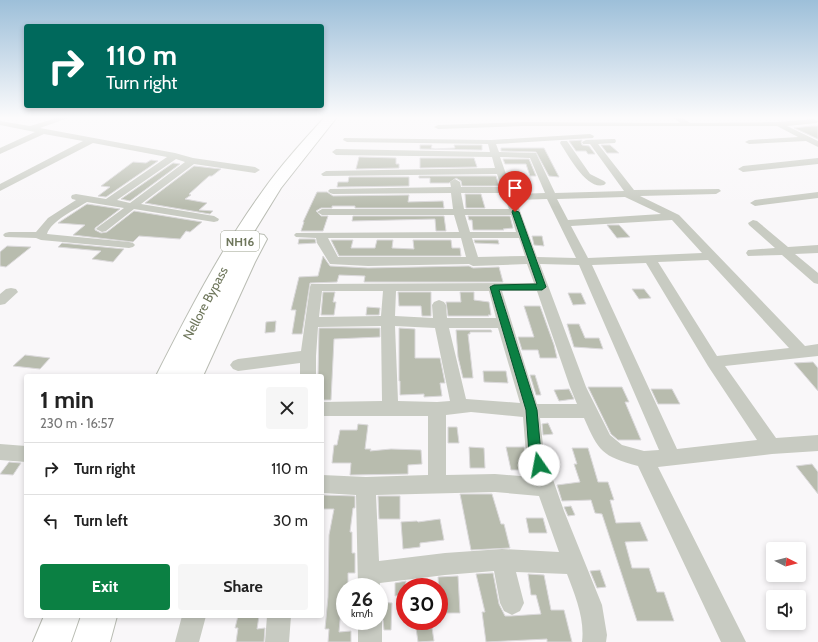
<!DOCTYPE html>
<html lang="en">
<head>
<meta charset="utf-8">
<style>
  body { margin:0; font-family:Cabin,sans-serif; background:#f6f6f6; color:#222; height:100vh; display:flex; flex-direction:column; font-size:15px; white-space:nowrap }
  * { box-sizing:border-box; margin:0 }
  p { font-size:13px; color:#767676 }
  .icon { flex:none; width:22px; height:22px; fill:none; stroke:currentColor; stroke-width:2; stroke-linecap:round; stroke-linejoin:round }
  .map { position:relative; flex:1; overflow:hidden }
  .drawer { position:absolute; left:24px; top:374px; width:300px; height:244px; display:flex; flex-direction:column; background:#fff; border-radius:4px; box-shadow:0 2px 6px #0003 }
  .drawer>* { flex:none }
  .top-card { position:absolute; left:24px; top:24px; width:300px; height:84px; border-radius:4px; box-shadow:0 2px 6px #0003; background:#00695c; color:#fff; overflow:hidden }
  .needle { width:26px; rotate:96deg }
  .fabs { position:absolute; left:766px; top:542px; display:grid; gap:8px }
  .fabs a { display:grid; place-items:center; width:40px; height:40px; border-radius:4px; background:#fff; box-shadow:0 2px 6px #0003; font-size:20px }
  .speed { position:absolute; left:336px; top:578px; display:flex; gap:8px; font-size:20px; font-weight:700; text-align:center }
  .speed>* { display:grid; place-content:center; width:52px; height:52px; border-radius:50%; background:#fff; box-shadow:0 2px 6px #0003; line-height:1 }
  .speed small { font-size:10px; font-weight:400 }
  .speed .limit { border:6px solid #d22; background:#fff; color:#111 }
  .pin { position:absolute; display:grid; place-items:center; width:34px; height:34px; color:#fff; margin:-41px -17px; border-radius:50% 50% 50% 0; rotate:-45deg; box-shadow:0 0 4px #0007 }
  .pin .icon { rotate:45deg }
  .me { position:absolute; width:44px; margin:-22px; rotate:348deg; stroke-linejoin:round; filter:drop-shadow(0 0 3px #0008) }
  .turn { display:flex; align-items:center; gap:14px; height:84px; padding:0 16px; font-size:18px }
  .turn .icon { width:52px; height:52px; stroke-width:2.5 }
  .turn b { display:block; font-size:28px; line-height:34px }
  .round { display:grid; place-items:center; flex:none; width:42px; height:42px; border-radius:4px; background:#f6f6f6 }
  .overview { display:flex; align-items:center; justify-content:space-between; height:68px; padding:0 16px }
  h1 { font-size:24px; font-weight:700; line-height:30px }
  .action { display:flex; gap:8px; margin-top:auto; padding:8px 16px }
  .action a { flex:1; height:46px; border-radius:4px; background:#0b8043; color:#fff; font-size:16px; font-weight:700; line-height:46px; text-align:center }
  .action a+a { background:#f6f6f6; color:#222 }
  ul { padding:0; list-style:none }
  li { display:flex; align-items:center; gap:12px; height:52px; padding:0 16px; border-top:1px solid #e0e0e0 }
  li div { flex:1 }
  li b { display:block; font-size:15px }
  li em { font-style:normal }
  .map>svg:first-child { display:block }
  .building { fill:#b8bcae; stroke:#dbd9db }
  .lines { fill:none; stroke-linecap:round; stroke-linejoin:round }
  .trunk-casing { stroke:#b9bcb3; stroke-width:2 }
  .minor { fill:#c8cbc2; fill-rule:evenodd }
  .trunk { fill:#fff; fill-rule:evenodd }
  .route { fill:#0b8043; stroke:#07532c }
  .labels { text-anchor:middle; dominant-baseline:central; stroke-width:4; stroke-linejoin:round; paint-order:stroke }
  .shield { fill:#fff; stroke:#9a9f8c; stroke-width:1 }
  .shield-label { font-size:12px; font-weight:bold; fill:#6e765b }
  .street-label { font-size:13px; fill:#6e765b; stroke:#fff }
</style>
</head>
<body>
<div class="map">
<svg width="818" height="642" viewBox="0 0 818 642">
  <rect width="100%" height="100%" fill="#f9f7f9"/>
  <path class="building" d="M812 126H818V139L794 128Z
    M582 140 581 142 582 145 589 146 595 154H588L586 151H576L569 141Z
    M420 145H432L431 148 435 149 455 148 454 145H482V150L420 149Z
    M601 145H610L619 153H607Z
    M501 148H544L559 177 549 176 536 152 501 151Z
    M359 157 396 158V164H399V168L356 169Z
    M420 158H474L477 167 420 168Z
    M503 159H529L536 176H530L526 164H505Z
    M151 160 158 161 106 197 98 196 110 187 101 186 133 162 146 163Z
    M173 163 180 164 130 201 121 199Z
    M194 166 221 169 212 176H209L189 194 191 195 185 199 207 203 199 210 213 211 210 214 145 203Z
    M419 176H496L499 186H462L461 181 456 178 449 183H430V178H419Z
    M349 177H409V186L337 187 338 182H348Z
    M317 192H327L333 196 409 195 408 202 443 201 444 208H355V206H332V208H321L316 211 321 216H328L323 231H301L304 222H303Z
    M465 194H481L485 208H466Z
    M87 204 120 209 95 228V230L101 233 107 232 134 211 202 222 190 232 186 231 180 239 139 236 133 242 73 235 85 225 58 223Z
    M353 216H444L446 231H436L435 219 352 221Z
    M468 216H510L513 228 503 229 504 230H473L472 220H469Z
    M607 225H619L630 237 617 238Z
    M532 236H542L544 246 534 245Z
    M299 239H315L316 243 298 244Z
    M331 240H353L351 248H375L377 240H393L392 248 414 249 413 240H451L452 248H460L461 256H339Z
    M474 240H498L499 244 475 243Z
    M62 243 124 249 113 262 92 259 101 251 58 247Z
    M7 246 31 247 6 267 0 266V252Z
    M323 256 330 266 368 268 469 266 473 268 499 267 503 282H364L365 276 339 275 337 282 310 283 302 334H292L296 310H291L299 277 318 276Z
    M632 289H644L651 298 639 299Z
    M323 292H335L333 302H336L334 315H321Z
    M398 292H431V316H422L421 306H399Z
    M460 292H474V300L489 302 491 315H488L489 316H448L446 302H461Z
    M568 293H581L586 304 573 305Z
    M524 306H540L554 345 557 358H540L538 350H522L518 337H534Z
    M367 307 380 308 379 315H366Z
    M276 321 275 332 265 333 266 322Z
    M567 324H579L585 338H599L603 349 574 347Z
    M319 328H380V337L334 339 331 400H322V376H318Z
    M399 328 415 329V358H440L445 383H440L442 396 424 397V394L400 395V381H399Z
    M456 330H491L492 332H470V334H468L473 378H463L458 357Z
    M25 355 50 358 40 369 13 366Z
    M813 362 818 368V391L794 363Z
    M483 371H506L508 383 484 382Z
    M530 375H535L541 395H536Z
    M588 387H622L629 402H625L641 440H618L611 434Z
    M569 389 574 399 559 401 554 390Z
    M651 389H672L680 404H658Z
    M548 423 553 434 543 435 542 424Z
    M358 424 368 425 365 449H371L370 451 391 449 421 450 422 464 408 465V474L350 475 351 463H332L334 445H337L340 430H357Z
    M448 427H457L459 443H448Z
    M469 447 484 448 485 468H470Z
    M506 447H524L529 470H511Z
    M572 448H588L598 482H608L614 500H610L616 523 640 522 648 541 625 542 632 568H649L657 592H664L674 621H637L602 514 595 513 591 500 562 501 557 485 580 482 574 464H577Z
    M9 462 21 463 13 475 0 474Z
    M812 464 818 472V494L796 466Z
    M460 494H492L501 524H504L510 548 471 550Z
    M323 495 355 496V508H353L350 532H352V553H355V573H348V587H345V596L342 597 339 632 351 631V642H328L329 629H325L328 597 329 535 334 509H322Z
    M378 496H400V519H379Z
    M571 506 575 515 568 516 564 507Z
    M526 518H543L547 533H529Z
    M440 519 444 540 420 543V547L403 549 401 522 417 521 418 522Z
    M600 570 606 587 597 588 590 571Z
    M493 573 499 604 505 616H511L541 614 536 595H531L528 574 544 575 551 610H564L572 642H547V639L486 642 482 612H485L476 574Z
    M458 576 460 613H440L438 577Z
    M406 581 405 595 395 596V583Z
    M379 602 392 603 391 630H384L383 620 379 613Z
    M238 616H259L257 629 265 628 264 642H236L238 628H235Z
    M415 621H431L434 641 418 642Z"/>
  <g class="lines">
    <defs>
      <path id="trunk" d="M325 117H337L281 188 252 235 258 234 264 235 267 239 255 262 203 376H156C188 313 221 249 262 192 281 165 303 141 325 117Z
        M44 616H80L71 642H33Z
        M81 616H117L110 642H72Z"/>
    </defs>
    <use href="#trunk" class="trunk-casing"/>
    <path class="minor" d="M60 117H71L40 128 175 153 193 158 255 167 260 170 255 173 194 164 141 204 214 216 219 219 218 221 214 222 134 209 106 231 102 232 96 229 98 227 124 208 87 202C76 209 51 221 47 234L129 242 133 243 135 245 133 247 129 248 41 240 36 238 5 237 3 235 5 233 9 232H36L48 218 76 200 72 199 71 197 72 195 76 194 106 199 167 157 93 143 0 191V184L83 141 44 134 0 154V148L35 132 0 125V121L30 126ZM176 159 185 162 130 203 117 200Z
      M673 117H682L690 123 778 122 814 119 818 121 817 123 787 126 818 141V147L806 141 749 144 745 142 749 140 798 137 777 126H524L438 129 434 127 438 125 524 122 680 123Z
      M590 134 594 136 593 138 496 144 499 152 536 153 555 193 624 191 590 144H583L582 142 586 140 612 139H615L616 141 615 143 598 144 634 190 719 189 721 191 716 194 640 196 679 215 805 346 818 344V356L725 366 776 438 818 435V451L772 454 658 467 746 642H721L638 466C602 456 599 452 584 418H540L544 454 564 511 602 605 607 635 606 642H582C585 619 575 595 567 574L516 572 524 603 520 611 512 615 504 611 500 603 494 571 445 575 380 583 379 590V587H358L356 495 322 493V475L366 477 428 475V416H322V402L382 401 381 326 318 327 316 356V376H300V363L238 371 233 369 230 365 233 361 238 359 301 351 310 287 311 284 534 283 527 264 473 266 469 264 368 266 330 264 317 243 316 238 296 237 294 235 296 233 459 232 454 215H322L317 212 322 209H453L451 193 333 194 330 193 328 191 330 189 451 187 450 182 455 179 460 182 461 187H501L497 174 323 176 321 174 326 171 495 168 492 157 336 155 332 152 336 149 490 152 488 144 347 142 343 140 344 138 491 140ZM500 157 530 158 545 193 513 194ZM461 193H503L509 209H464ZM625 197 661 214 568 220 557 199ZM547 199 576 258 537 257 516 200ZM465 215H511L516 232H470ZM672 220 702 253 588 258 571 226ZM328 238H461L466 257H338ZM472 238H519L525 256 478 257ZM708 260 789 348 717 356 658 262ZM646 263 708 366 757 440 677 449 592 265ZM540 264 579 265 659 450 644 451 622 445 610 435 586 387ZM322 291H383L381 316 319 317ZM396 291H489L496 318H447L446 305 444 302 439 300 434 302 432 305 433 318 395 316ZM502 291H537L570 387 577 404H537ZM395 326 435 328 450 401 437 402 398 401ZM449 328H498L520 403 466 399ZM471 412 523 417 526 454 533 477 495 474 446 475V415ZM495 492 539 496 559 552 502 549 445 553 379 561 376 495Z
      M561 141H567L590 174 604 181 606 183 604 185C586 190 569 156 560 143Z
      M818 158V164L743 172 738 169 743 166Z
      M818 192V198L755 206 750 203 755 200Z
      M753 220 757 221 788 247 818 245V253L795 254 818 273V284L814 283 782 255 748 256 746 253 748 250 775 248 749 225 748 223Z
      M11 288 16 289 18 292 5 304 0 305V294L6 289Z
      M0 444 26 446V462L0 460Z
      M379 614 382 621V642H358V621H379Z
      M182 616H206L199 642H175Z
      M267 616H291L289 642H265Z"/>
    <use href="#trunk" class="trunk"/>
  </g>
  <linearGradient id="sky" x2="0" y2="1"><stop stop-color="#9dbfd9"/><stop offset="0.57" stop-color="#fcfbfc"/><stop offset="1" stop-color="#fcfbfc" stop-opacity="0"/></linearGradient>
  <rect width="818" height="207" fill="url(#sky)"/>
  <path class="route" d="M513 210 519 212 546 287 542 290H499L537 410 541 454 545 465 543 469 539 470 535 469 529 454 526 410 490 287 494 285 537 284 512 212Z"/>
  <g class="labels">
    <rect class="shield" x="221" y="231" width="38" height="20" rx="3"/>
    <g class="shield-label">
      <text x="240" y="241">NH16</text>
    </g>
    <g class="street-label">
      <text transform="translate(205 303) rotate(-62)">Nellore Bypass</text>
    </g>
  </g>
</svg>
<div class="fabs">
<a><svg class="needle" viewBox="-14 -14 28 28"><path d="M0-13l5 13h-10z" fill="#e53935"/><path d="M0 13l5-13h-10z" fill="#767676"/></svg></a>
<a><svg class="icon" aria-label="sound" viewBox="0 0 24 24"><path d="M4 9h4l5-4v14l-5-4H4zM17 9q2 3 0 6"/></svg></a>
</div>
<div class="speed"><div>26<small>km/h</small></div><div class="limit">30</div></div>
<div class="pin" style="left:515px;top:212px;background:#d93025"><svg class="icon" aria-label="arrive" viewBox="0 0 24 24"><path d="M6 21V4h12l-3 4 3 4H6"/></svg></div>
<svg class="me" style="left:539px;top:465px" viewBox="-20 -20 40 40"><circle r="19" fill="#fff"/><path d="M0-13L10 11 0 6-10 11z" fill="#0b8043"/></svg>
<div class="top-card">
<div class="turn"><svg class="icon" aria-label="right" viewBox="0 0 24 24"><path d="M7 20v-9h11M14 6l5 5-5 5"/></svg><div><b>110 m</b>Turn right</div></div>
</div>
<section class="drawer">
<div class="overview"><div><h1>1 min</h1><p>230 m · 16:57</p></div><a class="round"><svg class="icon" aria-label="close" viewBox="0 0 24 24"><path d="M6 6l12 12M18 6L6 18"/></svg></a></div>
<ul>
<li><svg class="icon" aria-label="right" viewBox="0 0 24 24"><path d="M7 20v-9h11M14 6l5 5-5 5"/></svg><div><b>Turn right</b></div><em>110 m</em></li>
<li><svg class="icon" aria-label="left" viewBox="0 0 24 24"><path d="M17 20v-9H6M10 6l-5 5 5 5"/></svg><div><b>Turn left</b></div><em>30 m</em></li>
</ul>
<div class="action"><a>Exit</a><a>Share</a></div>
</section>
</div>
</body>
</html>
